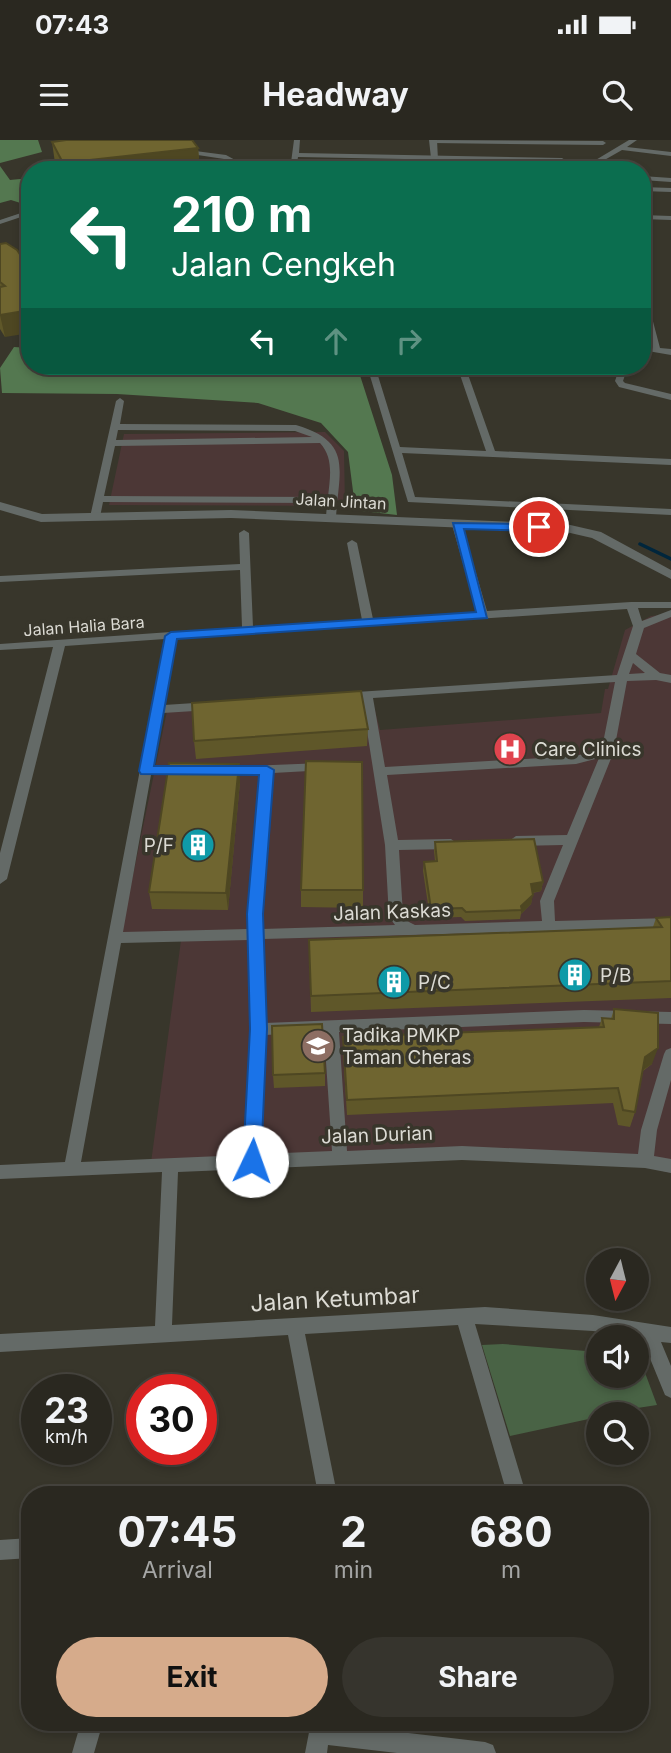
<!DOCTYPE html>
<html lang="en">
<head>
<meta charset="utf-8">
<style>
  body { margin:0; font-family:Inter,sans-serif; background:#36342d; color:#f1f3f6; height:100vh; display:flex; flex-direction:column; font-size:26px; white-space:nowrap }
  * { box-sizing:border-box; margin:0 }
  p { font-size:23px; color:#a5a6a5 }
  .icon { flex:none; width:38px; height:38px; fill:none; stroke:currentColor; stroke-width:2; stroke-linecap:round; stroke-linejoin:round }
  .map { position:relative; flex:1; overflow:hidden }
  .panel { position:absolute; left:21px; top:1346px; width:628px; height:245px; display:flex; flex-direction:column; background:#2a2820; border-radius:28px; box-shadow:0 4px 10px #0003,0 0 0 2px #46443e }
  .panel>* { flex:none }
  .top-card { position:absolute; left:21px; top:21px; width:630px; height:214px; border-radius:28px; box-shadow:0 4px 10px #0003,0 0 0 2px #46443e; background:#0b6e4f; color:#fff; overflow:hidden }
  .needle { width:46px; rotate:187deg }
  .buttons { position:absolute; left:586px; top:1108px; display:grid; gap:14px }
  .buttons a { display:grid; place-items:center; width:63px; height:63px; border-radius:50%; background:#2a2820; box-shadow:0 4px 10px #0003,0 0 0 2px #46443e; font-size:35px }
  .speed { position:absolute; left:21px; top:1234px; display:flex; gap:14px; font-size:35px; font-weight:700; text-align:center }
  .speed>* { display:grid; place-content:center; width:91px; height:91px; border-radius:50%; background:#2a2820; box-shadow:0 4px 10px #0003,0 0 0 2px #46443e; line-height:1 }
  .speed small { font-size:18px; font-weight:400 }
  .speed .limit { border:10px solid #d22; background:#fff; color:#111 }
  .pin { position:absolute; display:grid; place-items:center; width:60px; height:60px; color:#fff; margin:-30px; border:4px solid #fff; border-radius:50%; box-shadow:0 2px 7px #0007 }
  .me { position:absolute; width:77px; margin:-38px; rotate:3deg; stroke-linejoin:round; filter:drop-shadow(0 0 5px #0008) }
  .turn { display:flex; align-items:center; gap:24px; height:147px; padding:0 35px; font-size:32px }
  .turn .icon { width:91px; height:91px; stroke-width:2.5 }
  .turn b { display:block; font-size:49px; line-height:60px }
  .lanes { display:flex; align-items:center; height:66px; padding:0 35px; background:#0003; justify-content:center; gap:35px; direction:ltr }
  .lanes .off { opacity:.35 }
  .eta { display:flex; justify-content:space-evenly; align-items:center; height:119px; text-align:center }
  .eta b { font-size:42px; font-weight:700; line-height:49px }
  .cta { display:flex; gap:14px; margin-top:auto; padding:14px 35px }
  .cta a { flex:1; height:80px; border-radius:42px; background:#d6ab8b; color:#111; font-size:28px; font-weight:700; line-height:80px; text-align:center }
  .cta a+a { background:#36342d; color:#f1f3f6 }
  .status { display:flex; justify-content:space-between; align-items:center; height:49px; padding:0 35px; background:#2a2820; direction:ltr }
  .status svg { height:19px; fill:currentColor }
  header { display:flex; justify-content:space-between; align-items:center; height:91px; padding:0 35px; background:#2a2820; font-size:32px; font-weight:700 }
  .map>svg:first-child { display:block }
  .commercial { fill:#4c3736 }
  .green { fill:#496345 }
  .forest { fill:#547850 }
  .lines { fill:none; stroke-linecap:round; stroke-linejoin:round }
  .stream { stroke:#00263c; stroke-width:3.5 }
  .minor { fill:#646a67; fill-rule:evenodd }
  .tertiary { fill:#646a67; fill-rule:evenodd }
  .wall { fill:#5f5729 }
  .shaded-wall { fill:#4e4722 }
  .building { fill:#6f6530; stroke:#4e4722; stroke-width:2 }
  .route { fill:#1a73e8; stroke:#114b97; stroke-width:2 }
  .labels { text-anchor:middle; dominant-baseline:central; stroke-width:7; stroke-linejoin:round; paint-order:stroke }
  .far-street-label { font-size:16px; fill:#dcdbd4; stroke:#38362b }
  .poi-label { font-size:19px; fill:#dcdbd4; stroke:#38362b; text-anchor:start }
  .street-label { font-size:19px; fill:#dcdbd4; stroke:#38362b }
  .near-street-label { font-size:23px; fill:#dcdbd4; stroke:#38362b }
</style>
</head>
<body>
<div class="status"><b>07:43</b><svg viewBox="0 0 49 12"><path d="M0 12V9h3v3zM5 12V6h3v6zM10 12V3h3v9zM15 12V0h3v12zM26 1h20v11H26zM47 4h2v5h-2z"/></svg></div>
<header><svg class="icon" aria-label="menu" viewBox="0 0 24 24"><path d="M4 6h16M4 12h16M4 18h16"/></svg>Headway<svg class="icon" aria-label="search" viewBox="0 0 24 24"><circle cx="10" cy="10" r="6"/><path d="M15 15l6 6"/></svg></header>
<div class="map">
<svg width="671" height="1613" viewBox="0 0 671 1613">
  <rect width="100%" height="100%" fill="#38362b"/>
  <path class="commercial" d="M325 292 344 311 345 366 109 365 124 294Z
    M671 474V1033L645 1027 459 1018 150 1030 182 793H121L167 571 372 559 380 590 601 573 605 549H608L625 490 651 476Z"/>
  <path class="green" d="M503 1204 598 1212V1236H637V1220L641 1222 657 1265 598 1274V1277L510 1296 482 1205Z"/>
  <path class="forest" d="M0 0H38L42 12 0 23Z
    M0 26 10 40 30 38V66L11 60 0 63Z
    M14 207 30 208V226H357L392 335 397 375 362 371 354 359 348 312 321 283 258 263 117 254 2 253 0 228Z"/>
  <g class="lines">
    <path class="stream" d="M640 404 671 419"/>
    <path class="minor" d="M294 0H300L299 13 562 18 565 20 562 22 298 17 296 30H290Z
      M430 0 603 1 606 3 603 5 433 3Z
      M629 0H637L627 7 671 12V16L622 10 587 30H579Z
      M180 9 226 15 237 21V30H231V22L224 19 178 12Z
      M73 22 75 25 53 30H38Z
      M642 36 671 38V42L642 40Z
      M642 47 671 48V52L642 51Z
      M30 70V74L0 84V80Z
      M642 75 671 76V80L642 79Z
      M642 153 646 155 660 208 671 209V215L642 210V205L651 206 642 172Z
      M367 226H375L400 307 486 311 457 226H465L495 311 671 319V325L402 313 415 357 671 369V375L408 362Z
      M486 226H513C507 230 491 230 486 226Z
      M620 226H628L623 241 625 243 671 254V260L619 247 615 241Z
      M120 258 124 261 120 284 296 285C353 302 339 329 336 377L331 380 326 377 327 363 103 362 100 377 91 379 90 377 116 261ZM118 290 295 291 312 297 116 300ZM320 303C334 318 330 338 328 357L104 356 115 306Z
      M457 382 462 385 487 471 631 462H671V468H638L642 481 671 470V477L644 488 636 514 660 533 671 535V543L656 540 627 541 614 611 554 761 555 781 671 778V788L263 799 265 883 584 870 671 872V884L584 882 339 892 347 1011 462 1006 638 1014 641 990 664 914 666 910 671 908V940L657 990 654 1016 671 1019V1033L645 1028 462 1020 178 1032 172 1185 485 1167 593 1175 671 1187V1203L661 1202 671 1226V1258L665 1255 642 1199 637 1197 593 1191 475 1184 526 1354H507L458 1185 305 1194 337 1354H318L288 1195 0 1212V1194L155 1186 162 1032 0 1039V1025L65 1022 165 499 65 506 7 739 0 744V713L53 507 0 510V504L242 487 240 430 0 442V436L240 424 239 393 244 390 249 393 253 487 362 480 347 403 352 400 357 403 373 479 477 472 452 385ZM627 469 633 486 617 535 341 553 339 556 345 560 362 559 385 705 389 777 395 785 262 789 273 633 327 630 329 627 327 624 323 623 221 627 215 631 221 635 260 634 248 789 123 792 151 635H186L192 631 186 627H153L163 573 210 570 216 566 210 562 164 565 176 499ZM633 523 645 533 629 534ZM615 542 602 608 576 616 385 627 373 558ZM599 618 567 695 516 696 509 701 516 706 563 705 540 761 542 781 415 785 409 782 403 775 399 710 451 709 458 704 451 699 398 700 387 635 576 624ZM249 800 251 889 244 1015 81 1022 121 803ZM324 892 332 1011 260 1014 265 895Z
      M30 1398V1418L0 1420V1400Z
      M81 1582H103L94 1613H72Z
      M311 1582H333L332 1584 485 1602 493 1605 496 1613H397L328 1605 327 1613H305Z"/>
    <path class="tertiary" d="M429 0H437L438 20 431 18Z
      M0 362 42 374 231 370 566 384 601 392 671 430V439L592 398 566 392 231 378 41 382 0 370Z"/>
  </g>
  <path class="wall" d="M52 2 198 8 200 30H56Z
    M6 103 5 197 0 189V104Z
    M368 589 367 606 196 619 194 601Z
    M240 642 228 770 152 769 149 752Z
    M435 702 543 742 541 751 533 753 531 764 521 774 520 779 465 781 461 777 430 778 423 731 424 722 435 721 434 711Z
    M301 750H363V768L301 767Z
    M671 777V858L311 872 309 800 653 787 656 778Z
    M614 869 652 924 643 931 635 972 630 987 618 985 613 963 347 975 343 913V897L599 887 602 878 611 879Z
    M325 933V946L274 948 273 935Z"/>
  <path class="shaded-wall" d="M198 8 200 30H64L63 23Z
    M30 170V193L5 197 0 175Z
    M239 624 240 642 228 770 226 753Z
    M543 742 541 751 530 753 531 744Z
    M533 755 531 764 521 774V766Z
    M658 908 652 924 640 932 645 917Z"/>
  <path class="building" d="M66 0H192L198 8 63 23 52 2Z
    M6 103 17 110 30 129V170L0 175V147L5 146 0 142V104Z
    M361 551 368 589 194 601 192 563Z
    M306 621 362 622 363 750H301Z
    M169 623 239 624 226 753 149 752Z
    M534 699 543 742 531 744 533 755 521 766 522 770 466 772 462 768 431 769 424 722 437 721 435 702Z
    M671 777V841L311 856 309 800 662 787 656 778Z
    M614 869 658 873V908L645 917 635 972 623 970 618 948 347 960 343 897 604 887 602 878 614 879Z
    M322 884 325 933 273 935 272 886Z"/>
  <path class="route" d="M453 383 539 384 545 387 539 391 464 389 487 478 177 499 154 626H267L274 630 263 774 267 889 261 1021 259 1027H246L243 1021 250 889 247 774 259 635 141 634 139 631 165 496 171 492 476 472Z"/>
  <defs>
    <symbol id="hospital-disc" viewBox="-11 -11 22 22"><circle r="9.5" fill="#e0444e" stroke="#38362b"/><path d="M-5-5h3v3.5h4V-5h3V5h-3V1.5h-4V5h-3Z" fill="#fff"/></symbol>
    <symbol id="building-disc" viewBox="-11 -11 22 22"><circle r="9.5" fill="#0f9aa8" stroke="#38362b"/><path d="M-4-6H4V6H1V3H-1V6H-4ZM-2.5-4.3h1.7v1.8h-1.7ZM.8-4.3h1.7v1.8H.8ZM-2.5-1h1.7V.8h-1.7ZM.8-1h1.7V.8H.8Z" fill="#fff"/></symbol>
    <symbol id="school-disc" viewBox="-11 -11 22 22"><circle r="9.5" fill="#8d6e63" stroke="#38362b"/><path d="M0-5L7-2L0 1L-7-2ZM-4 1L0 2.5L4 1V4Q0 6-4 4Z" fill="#fff"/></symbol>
  </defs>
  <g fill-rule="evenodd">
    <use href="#hospital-disc" x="491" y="590" width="38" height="38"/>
    <use href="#building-disc" x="179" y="686" width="38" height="38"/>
    <use href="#building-disc" x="556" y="816" width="38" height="38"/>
    <use href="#building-disc" x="375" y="823" width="38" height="38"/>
    <use href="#school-disc" x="299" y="887" width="38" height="38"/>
  </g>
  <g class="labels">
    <g class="far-street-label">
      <text transform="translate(341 361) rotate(3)">Jalan Jintan</text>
      <text transform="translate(84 486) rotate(-4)">Jalan Halia Bara</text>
    </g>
    <g class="poi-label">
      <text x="534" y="609">Care Clinics</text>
      <text x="174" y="705" text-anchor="end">P/F</text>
      <text x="600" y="835">P/B</text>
      <text x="418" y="842">P/C</text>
      <text x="342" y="895">Tadika PMKP<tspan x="342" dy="22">Taman Cheras</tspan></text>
    </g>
    <g class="street-label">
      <text transform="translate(392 772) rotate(-2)">Jalan Kaskas</text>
      <text transform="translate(377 995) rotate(-2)">Jalan Durian</text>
    </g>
    <g class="near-street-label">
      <text transform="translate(335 1159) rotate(-3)">Jalan Ketumbar</text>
    </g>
  </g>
</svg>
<div class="buttons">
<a><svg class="needle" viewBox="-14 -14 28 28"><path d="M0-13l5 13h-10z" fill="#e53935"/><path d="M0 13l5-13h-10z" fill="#a5a6a5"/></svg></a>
<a><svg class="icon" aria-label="sound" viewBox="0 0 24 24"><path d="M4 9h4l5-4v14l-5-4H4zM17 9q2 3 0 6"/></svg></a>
<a><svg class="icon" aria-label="search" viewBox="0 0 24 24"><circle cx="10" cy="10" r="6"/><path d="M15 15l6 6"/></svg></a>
</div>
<div class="speed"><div>23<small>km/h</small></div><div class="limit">30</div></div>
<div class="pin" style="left:539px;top:387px;background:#d93025"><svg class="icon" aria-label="arrive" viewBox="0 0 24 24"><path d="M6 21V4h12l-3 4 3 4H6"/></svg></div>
<svg class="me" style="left:252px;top:1021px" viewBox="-20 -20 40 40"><circle r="19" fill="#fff"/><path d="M0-13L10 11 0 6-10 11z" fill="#1a73e8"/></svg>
<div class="top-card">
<div class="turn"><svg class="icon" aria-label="left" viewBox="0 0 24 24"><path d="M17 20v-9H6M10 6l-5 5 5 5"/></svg><div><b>210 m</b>Jalan Cengkeh</div></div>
<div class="lanes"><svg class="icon" aria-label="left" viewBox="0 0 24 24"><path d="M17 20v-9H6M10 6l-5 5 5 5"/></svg><svg class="icon off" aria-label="ahead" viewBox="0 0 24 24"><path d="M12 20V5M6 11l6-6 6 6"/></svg><svg class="icon off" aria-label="right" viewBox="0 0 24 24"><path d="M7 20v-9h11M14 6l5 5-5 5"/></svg></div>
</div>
<section class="panel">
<div class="eta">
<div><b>07:45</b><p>Arrival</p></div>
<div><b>2</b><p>min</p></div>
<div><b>680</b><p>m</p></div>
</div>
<div class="cta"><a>Exit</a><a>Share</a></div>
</section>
</div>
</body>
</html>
